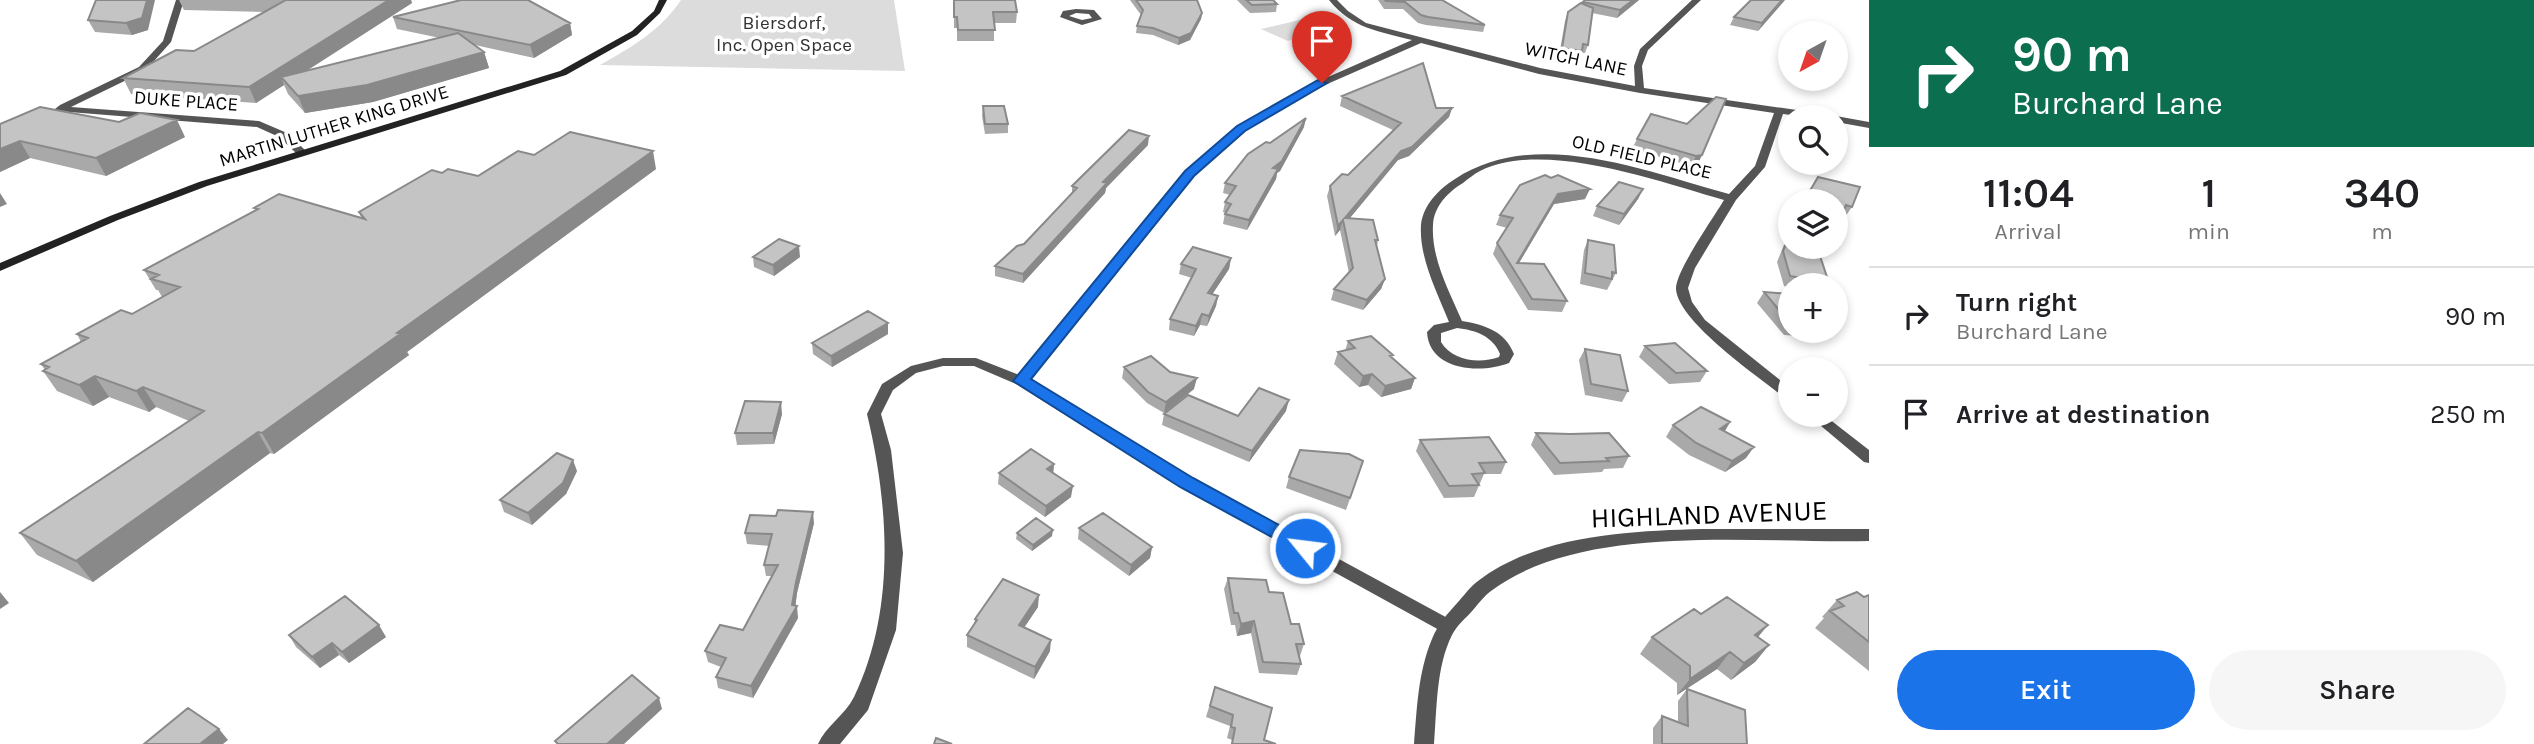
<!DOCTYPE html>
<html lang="en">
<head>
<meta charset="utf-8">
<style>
  body { margin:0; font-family:Karla,sans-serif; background:#f6f6f6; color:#202124; height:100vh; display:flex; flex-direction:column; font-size:26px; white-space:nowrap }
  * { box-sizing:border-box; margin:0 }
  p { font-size:23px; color:#757577 }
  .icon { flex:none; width:38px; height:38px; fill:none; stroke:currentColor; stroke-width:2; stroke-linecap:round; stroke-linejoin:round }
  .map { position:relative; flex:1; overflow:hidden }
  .panel { display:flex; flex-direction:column; background:#fff; width:665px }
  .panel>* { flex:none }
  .hud { background:#0b6e4f; color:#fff; overflow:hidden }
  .needle { width:46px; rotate:220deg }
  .tools { position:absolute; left:1778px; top:21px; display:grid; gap:14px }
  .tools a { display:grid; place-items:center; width:70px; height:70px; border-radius:50%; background:#fff; box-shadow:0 4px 10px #0003; font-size:35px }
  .pin { position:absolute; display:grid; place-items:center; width:60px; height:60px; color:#fff; margin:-72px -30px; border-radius:50% 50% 50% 0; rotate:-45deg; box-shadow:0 0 7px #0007 }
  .pin .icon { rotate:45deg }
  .me { position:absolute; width:77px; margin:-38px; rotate:299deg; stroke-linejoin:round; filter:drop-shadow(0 0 5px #0008) }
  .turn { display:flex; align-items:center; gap:24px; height:147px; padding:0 28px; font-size:32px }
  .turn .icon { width:91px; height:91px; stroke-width:2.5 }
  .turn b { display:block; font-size:49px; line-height:60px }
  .eta { display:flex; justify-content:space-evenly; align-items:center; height:119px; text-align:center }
  .eta b { font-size:42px; font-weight:600; line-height:49px }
  .action { display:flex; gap:14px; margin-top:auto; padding:14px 28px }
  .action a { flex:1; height:80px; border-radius:42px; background:#1a73e8; color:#fff; font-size:28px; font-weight:600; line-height:80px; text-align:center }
  .action a+a { background:#f6f6f6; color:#202124 }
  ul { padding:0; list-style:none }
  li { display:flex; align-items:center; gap:21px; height:98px; padding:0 28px; border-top:2px solid #e0e0e0 }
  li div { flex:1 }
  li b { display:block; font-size:26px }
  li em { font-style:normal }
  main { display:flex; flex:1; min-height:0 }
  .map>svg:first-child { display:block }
  .green { fill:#dcdcdc }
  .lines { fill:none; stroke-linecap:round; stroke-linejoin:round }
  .minor { fill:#555; fill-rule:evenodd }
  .tertiary { fill:#555; fill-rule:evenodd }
  .secondary { fill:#222; fill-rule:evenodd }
  .wall { fill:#a9a9a9 }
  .shaded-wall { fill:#898989 }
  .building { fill:#c4c4c4; stroke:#898989; stroke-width:2 }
  .route { fill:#1a73e8; stroke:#114b97; stroke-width:2 }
  .labels { text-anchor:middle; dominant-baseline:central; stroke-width:7; stroke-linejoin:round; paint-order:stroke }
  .far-park-label { font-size:19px; fill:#333; stroke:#fff }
  .far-street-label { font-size:19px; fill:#000; stroke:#fff }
  .near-street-label { font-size:28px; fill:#000; stroke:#fff }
</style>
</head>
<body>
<main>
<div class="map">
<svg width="1869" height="744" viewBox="0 0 1869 744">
  <rect width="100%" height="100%" fill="#fff"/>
  <path class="green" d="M681 0H894L905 71 600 65C632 47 660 31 681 0Z
    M1312 17 1330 25 1288 41 1261 29Z"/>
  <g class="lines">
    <path class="minor" d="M176 0H184L171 42 145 71 71 107 259 121 287 133 305 150V154H297L279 137 257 127 57 111 55 109 60 105 139 67 163 41Z
      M1329 0H1337L1348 11 1366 23 1540 68 1635 86 1634 66 1640 49 1692 0H1701L1648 50 1642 66 1644 88 1824 114 1829 117H1806L1783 114 1765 167 1736 200 1695 268 1688 288 1692 302 1705 320 1790 388V400L1785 398C1759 377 1678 322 1676 289 1675 272 1714 217 1724 200 1660 182 1544 139 1480 171 1474 174 1468 179 1463 183 1448 192 1434 206 1433 225 1431 258 1449 291 1462 321 1485 325 1505 331 1514 354L1509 363C1481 374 1429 371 1427 332L1434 325 1449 322C1437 292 1419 258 1421 225 1423 205 1439 189 1455 179 1536 126 1644 171 1729 194L1755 166 1774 113 1640 93 1539 74 1421 43 1325 85 1245 131 1194 175 1029 380 1192 479 1453 621 1456 626 1453 631 1447 633 1441 631 1180 487 1016 384 974 366H943L916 373 893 390 881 414 891 450 903 553 896 630 868 710 840 744H818C826 726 845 715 854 697 896 610 889 506 867 414L882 384 911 366 943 358H976L1019 375 1186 171 1237 127 1319 81 1412 40C1378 31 1353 29 1329 0ZM1457 328C1475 330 1493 336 1500 354L1499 357C1480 364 1452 361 1441 342V333Z
      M1076 9 1094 10 1102 19 1082 25 1060 17 1063 11ZM1076 13 1089 14 1092 18 1082 20 1069 16Z
      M1836 116 1869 122V128L1836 122V117H1832Z
      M1808 415H1824L1869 450V463L1864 462Z"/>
    <path class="tertiary" d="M1702 529H1869V541C1757 544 1584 521 1491 591 1484 596 1478 604 1473 610 1466 618 1457 625 1452 635 1436 667 1437 708 1434 744H1414C1417 709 1418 672 1432 639 1438 624 1448 613 1459 601 1465 594 1471 586 1478 581 1538 535 1629 531 1702 529Z"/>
    <path class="secondary" d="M659 0H667L660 13 637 35 566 75 207 186 118 220 0 271V263L110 216 199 182 560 71 632 31 654 11Z"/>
  </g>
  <path class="wall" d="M96 0 148 30 132 35 95 32 88 20Z
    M179 0H411L412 3 305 72 440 38 397 29 393 17 570 23 572 35 534 58 475 45 484 52 489 68 373 102 305 113 288 94 284 85 256 103 131 94 123 78 194 51 264 12 184 10Z
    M954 0 1017 12 1016 23H994V41H957V28H954Z
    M1130 0H1197L1202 13 1201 19 1190 40 1178 45 1153 35 1136 33 1137 26 1141 15Z
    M1237 0H1273L1277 4 1276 12 1250 13Z
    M1378 0H1442L1485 25 1483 32 1426 25 1418 23 1403 9H1384Z
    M1585 0H1639L1617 18 1592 13 1588 45 1585 53H1581L1578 60 1559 56 1565 21 1568 12 1582 4Z
    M1785 0 1758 31 1730 25 1734 17Z
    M1342 96 1436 108H1452L1449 117 1409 156 1398 160 1350 218 1378 240 1377 246 1385 279 1381 289 1363 310 1331 300 1334 289 1349 273 1340 230 1335 236 1327 196 1330 186 1348 175 1393 130 1340 106Z
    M983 106 1008 124V133L985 134 982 116Z
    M0 124 185 137 106 176 30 158 0 172Z
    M1304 127 1280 171 1277 173 1276 179 1247 230 1223 224 1225 213 1223 212 1225 202 1230 195 1223 193 1225 183 1270 143Z
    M1637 139 1702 155 1697 165 1691 166 1632 149Z
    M1148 145 1106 188 1105 193 1023 283 995 276V266L1024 244 1072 193V186Z
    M534 155 656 169 407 352 409 355 274 454 270 453 93 582 37 555 20 533 189 421 156 407 149 412 109 397 93 406 57 391 43 371 45 370 41 364 81 342 77 334 132 314 162 297 158 290H156L144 270 256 210 254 208 361 217 359 212 442 173 478 176Z
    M1818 177 1852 207 1845 217 1842 216Z
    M1520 185 1585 199 1554 204 1519 263 1567 301 1562 312 1528 310 1493 254 1497 243 1507 228 1496 225 1500 215Z
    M1643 189 1638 199 1619 225 1593 216 1597 206Z
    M1790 230V247H1827L1825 250 1817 248 1829 283 1827 285H1790V288L1784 286 1777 262Z
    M1588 240 1616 273 1607 290 1580 284 1584 250Z
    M753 257H800L774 276 754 267Z
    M1231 258 1229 269 1212 294 1218 296 1216 306 1207 326 1200 325 1194 336 1169 330 1170 319 1192 278 1179 274 1181 264Z
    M1764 292 1790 294V331H1820L1816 337 1784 335 1757 303Z
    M888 323V334L832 367 813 354 812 343Z
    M1348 341 1392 358 1415 378 1411 389 1381 397 1368 385 1359 387 1334 364 1338 352 1345 351Z
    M1645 346 1707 371 1700 382 1669 384 1639 357Z
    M1585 349 1628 391 1622 402 1585 395 1579 360Z
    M1124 367 1170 372 1194 389 1164 413 1147 403 1122 378Z
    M1286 411 1249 462 1162 425 1164 414 1238 416Z
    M782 414 774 444 737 445 735 433Z
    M1730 422 1725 431 1746 458 1725 472 1689 455 1666 437 1673 425Z
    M1536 433 1629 456 1623 468 1604 469 1602 472 1554 475 1531 445Z
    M1420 440 1506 462 1501 474H1484L1474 497 1444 498 1416 451Z
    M1363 461 1346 510 1286 488 1289 477Z
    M1054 464 1053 473 1071 497 1045 517 998 484 999 473Z
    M577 471 566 494 532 525 504 512 500 500Z
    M814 523 797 593 795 606 798 618 753 698 718 688 716 677 721 667 708 662 705 651 743 630 772 576H766L764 565 769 546 747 544 745 533Z
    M1079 528 1152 547 1150 558 1129 576 1078 539Z
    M1017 533 1052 536 1032 551 1016 539Z
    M1228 578 1269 592 1304 644 1300 656 1299 655 1301 664 1297 675 1259 673 1251 633 1237 636 1235 625H1231L1224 589Z
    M1869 595V671L1815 628 1824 618 1822 617 1837 600 1864 597Z
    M1038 607 1024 627 1050 651 1034 679 967 647V635L974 625 975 619Z
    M1701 614 1758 637 1769 645 1755 662 1731 680 1717 669 1677 695V683L1640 654 1652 637Z
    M289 635 386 637 349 663 339 655 320 668 296 647Z
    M1215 687 1264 740 1276 744H1231L1232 740 1227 738 1230 726 1206 717Z
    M1687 689 1747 744H1653V728L1662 716 1678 722V701Z"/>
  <path class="shaded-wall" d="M147 0H155L148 30 132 35 126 23Z
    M389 0H411L412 3 287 83 281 77 284 85 256 103 249 87Z
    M1633 0H1639L1617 18 1620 10Z
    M1782 0H1785L1758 31 1762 23Z
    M1202 13 1201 19 1190 40 1178 45 1179 38Z
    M570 23 572 35 534 58 530 45Z
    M484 52 489 68 373 102 305 113 298 96Z
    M1452 108 1449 117 1409 156 1398 160 1344 225 1345 218 1401 151Z
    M1306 118 1304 127 1280 171 1277 173 1276 179 1247 230 1249 220 1273 168Z
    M177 120 185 137 106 176 96 158Z
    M1149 136 1148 145 1106 188 1105 193 1023 283V274L1103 182Z
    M20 141 30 158 0 172V149Z
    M653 151 656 169 407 352 409 355 274 454 262 433 397 333Z
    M1702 155 1697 165 1691 166 1696 156Z
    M1590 189 1585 199 1554 204 1513 273 1517 263 1558 194Z
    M1643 189 1638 199 1619 225 1624 214Z
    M0 193 7 204 0 207Z
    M1343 220 1340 230 1335 236 1338 226Z
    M799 246 800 257 774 276 773 265Z
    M1231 258 1229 269 1206 304 1208 293Z
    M1385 279 1381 289 1363 310 1367 300Z
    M1218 296 1216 306 1207 326 1209 316Z
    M1202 314 1200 325 1194 336 1196 326Z
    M888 323V334L832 367 831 356Z
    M1372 374 1368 385 1359 387 1363 376Z
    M95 376 109 397 93 406 79 385Z
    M1197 378 1194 389 1164 413 1166 402Z
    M1415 378 1411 389 1381 397 1385 386Z
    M143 387 156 407 149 412 136 391Z
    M1289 400 1286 411 1249 462 1252 451Z
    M781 402 782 414 774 444 773 433Z
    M1730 422 1723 434 1720 429Z
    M258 432 270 453 93 582 76 561Z
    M1754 447 1746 458 1725 472 1732 461Z
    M573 460 577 471 566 494 532 525 528 513Z
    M1054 464 1053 475 1047 469Z
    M1073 486 1071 497 1045 517 1046 506Z
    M813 512 814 523 797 593 795 610 797 606 798 618 753 698 751 686 792 605 796 582Z
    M1053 530 1052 536 1032 551 1033 545Z
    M1152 547 1150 558 1129 576 1131 565Z
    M0 592 9 603 0 609Z
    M1039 595 1038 607 1018 637 1019 625Z
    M1254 621 1251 633 1237 636 1241 624Z
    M379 625 386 637 349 663 342 652Z
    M1768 625 1754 642 1755 635Z
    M1051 640 1050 651 1034 679 1035 667Z
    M332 643 339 655 320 668 312 657Z
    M1769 645 1755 662 1731 680 1744 663Z
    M1730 652 1717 669 1677 695 1690 679Z
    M659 698 662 709 624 744H607Z
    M219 729 228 740 223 744H200Z"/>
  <path class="building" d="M96 0H147L142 18 126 23 88 20Z
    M286 0H389L249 87 123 78 176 50 194 51Z
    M461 0H528L570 23 530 45 393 17Z
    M954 0H1015L1017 12H993L995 30H958L957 17H954Z
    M1136 0H1197L1202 13 1191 33 1179 38 1153 28 1137 26 1143 10Z
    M1246 0H1273L1277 4 1252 5Z
    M1385 0H1442L1485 25 1428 17 1421 15 1405 2 1386 1Z
    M1585 0H1633L1620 10 1583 2Z
    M1751 0H1782L1762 23 1734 17Z
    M1581 3 1593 8 1588 45 1583 44 1582 51 1562 48 1568 12Z
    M458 33 484 52 367 85 298 96 281 77Z
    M1423 63 1436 108H1452L1412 147 1401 151 1345 218 1373 220 1378 240H1375L1385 279 1367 300 1334 289 1353 268 1343 220 1338 226 1330 186 1342 174 1348 175 1401 123 1342 96Z
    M1716 97 1726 99 1702 155 1696 156 1637 139 1651 114 1687 124Z
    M983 106H1004L1008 124H985Z
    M40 107 119 122 140 113 177 120 96 158 20 141 0 149V124Z
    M1306 118 1282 161 1273 168 1278 169 1249 220 1225 214 1231 204 1225 202 1236 186 1225 183 1248 154 1266 142 1270 143Z
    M1129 130 1149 136 1103 182 1107 183 1023 274 995 266 1017 246 1024 244 1077 188 1072 186Z
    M570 132 653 151 397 333 400 334 262 433 258 432 76 561 20 533 204 411 143 387 136 391 95 376 79 385 43 371 49 367 41 364 88 338 77 334 121 310 132 314 180 287 151 279 159 275 144 270 258 209 254 208 279 194 365 219 359 212 432 170 442 173 448 169 478 176 518 151 534 155Z
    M1545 175 1551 178 1558 175 1590 189 1558 194 1517 263 1544 264 1567 301 1532 299 1497 243 1513 218 1500 215 1520 185Z
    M1818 177 1860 187 1852 207 1846 205 1836 229V201H1804Z
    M1619 182 1643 189 1624 214 1597 206Z
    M1790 234V247H1817L1829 283 1790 276 1783 251Z
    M779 239 799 246 773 265 753 257Z
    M1588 240 1614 245 1616 273 1612 272V279L1585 273Z
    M1193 247 1231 258 1208 293 1218 296 1209 316 1202 314 1196 326 1170 319 1196 269 1181 264Z
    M1764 292 1790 294V323Z
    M868 311 888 323 831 356 812 343Z
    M1371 336 1393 355 1390 356 1415 378 1385 386 1372 374 1363 376 1338 352 1355 348 1348 341Z
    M1675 343 1707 371 1676 373 1645 346Z
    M1585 349 1620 355 1628 391 1591 384Z
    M1151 356 1170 372 1197 378 1166 402 1148 392 1124 367Z
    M1259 388 1289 400 1252 451 1164 414 1188 395 1238 416Z
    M745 401 781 402 773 433H735Z
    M1701 407 1730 422 1720 429 1754 447 1732 461 1696 443 1673 425Z
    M1536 433 1570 434 1609 433 1629 456 1606 458 1609 461 1560 463Z
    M1489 437 1506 462 1479 463 1485 473 1472 474 1479 485 1449 486 1420 440Z
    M1031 449 1054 464 1047 469 1073 486 1046 506 999 473Z
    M1300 450 1349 454 1363 461 1350 498 1289 477Z
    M557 453 573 460 563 483 528 513 500 500Z
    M778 510 813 512 796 582 792 605 797 606 751 686 716 677 726 658 705 651 720 625 743 630 778 565H764L772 534 745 533 750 515 776 516Z
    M1103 513 1152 547 1131 565 1079 528Z
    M1036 518 1053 530 1033 545 1017 533Z
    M1228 578 1266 580 1269 592 1283 593 1291 624H1299L1304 644H1296L1301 664 1263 662 1254 621 1241 624 1238 613H1234Z
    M1003 579 1039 595 1019 625 1051 640 1035 667 967 635 977 620 975 619Z
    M1857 592 1864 597 1869 595V642L1830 611 1844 606 1837 600Z
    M345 596 379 625 342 652 332 643 312 657 289 635Z
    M1727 597 1768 625 1755 635 1769 645 1744 663 1730 652 1690 679V666L1652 637 1694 609 1701 614Z
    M632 675 659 698 607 744H558L555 741Z
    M1215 687 1272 708 1264 740 1276 744H1232L1235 728 1231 727 1233 715 1210 706Z
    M1687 689 1745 710 1747 744H1662V716L1688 726Z
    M188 708 219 729 200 744H144Z
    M936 738 952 744H934Z"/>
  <path class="route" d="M1318 80 1327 83 1245 131 1194 176 1031 379 1193 478 1312 543 1315 548 1312 553 1305 555 1180 487 1013 381 1185 171 1237 126Z"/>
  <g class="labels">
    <g class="far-park-label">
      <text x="784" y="23">Biersdorf,<tspan x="784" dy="22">Inc. Open Space</tspan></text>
    </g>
    <g class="far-street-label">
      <text transform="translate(1576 59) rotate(12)">WITCH LANE</text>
      <text transform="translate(186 101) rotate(4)">DUKE PLACE</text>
      <text transform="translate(334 126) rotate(-17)">MARTIN LUTHER KING DRIVE</text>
      <text transform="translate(1642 157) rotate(13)">OLD FIELD PLACE</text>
    </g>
    <g class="near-street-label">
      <text transform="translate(1709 514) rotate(-2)">HIGHLAND AVENUE</text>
    </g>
  </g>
</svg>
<div class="tools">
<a><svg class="needle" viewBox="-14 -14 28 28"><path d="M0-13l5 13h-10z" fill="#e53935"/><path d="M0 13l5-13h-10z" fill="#757577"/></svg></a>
<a><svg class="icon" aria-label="search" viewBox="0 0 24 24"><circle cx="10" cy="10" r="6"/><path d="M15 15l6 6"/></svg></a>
<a><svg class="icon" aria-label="layers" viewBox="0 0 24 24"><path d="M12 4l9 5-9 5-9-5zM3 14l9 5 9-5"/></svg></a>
<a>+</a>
<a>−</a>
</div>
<div class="pin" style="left:1322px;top:83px;background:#d93025"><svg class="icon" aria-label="arrive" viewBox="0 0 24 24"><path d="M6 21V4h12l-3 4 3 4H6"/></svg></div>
<svg class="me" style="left:1305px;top:548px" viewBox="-20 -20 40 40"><circle r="17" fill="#1a73e8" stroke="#fff" stroke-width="3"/><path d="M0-11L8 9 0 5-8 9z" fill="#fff"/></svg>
</div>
<section class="panel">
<div class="hud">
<div class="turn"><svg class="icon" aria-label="right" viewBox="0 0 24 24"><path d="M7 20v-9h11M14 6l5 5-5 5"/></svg><div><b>90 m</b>Burchard Lane</div></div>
</div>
<div class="eta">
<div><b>11:04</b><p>Arrival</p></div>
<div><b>1</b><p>min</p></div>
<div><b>340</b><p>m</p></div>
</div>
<ul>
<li><svg class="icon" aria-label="right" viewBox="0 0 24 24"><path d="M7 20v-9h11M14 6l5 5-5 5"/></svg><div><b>Turn right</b><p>Burchard Lane</p></div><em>90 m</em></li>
<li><svg class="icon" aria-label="arrive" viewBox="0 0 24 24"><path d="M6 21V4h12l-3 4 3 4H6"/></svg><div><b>Arrive at destination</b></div><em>250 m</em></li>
</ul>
<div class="action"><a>Exit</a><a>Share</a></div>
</section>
</main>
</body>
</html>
